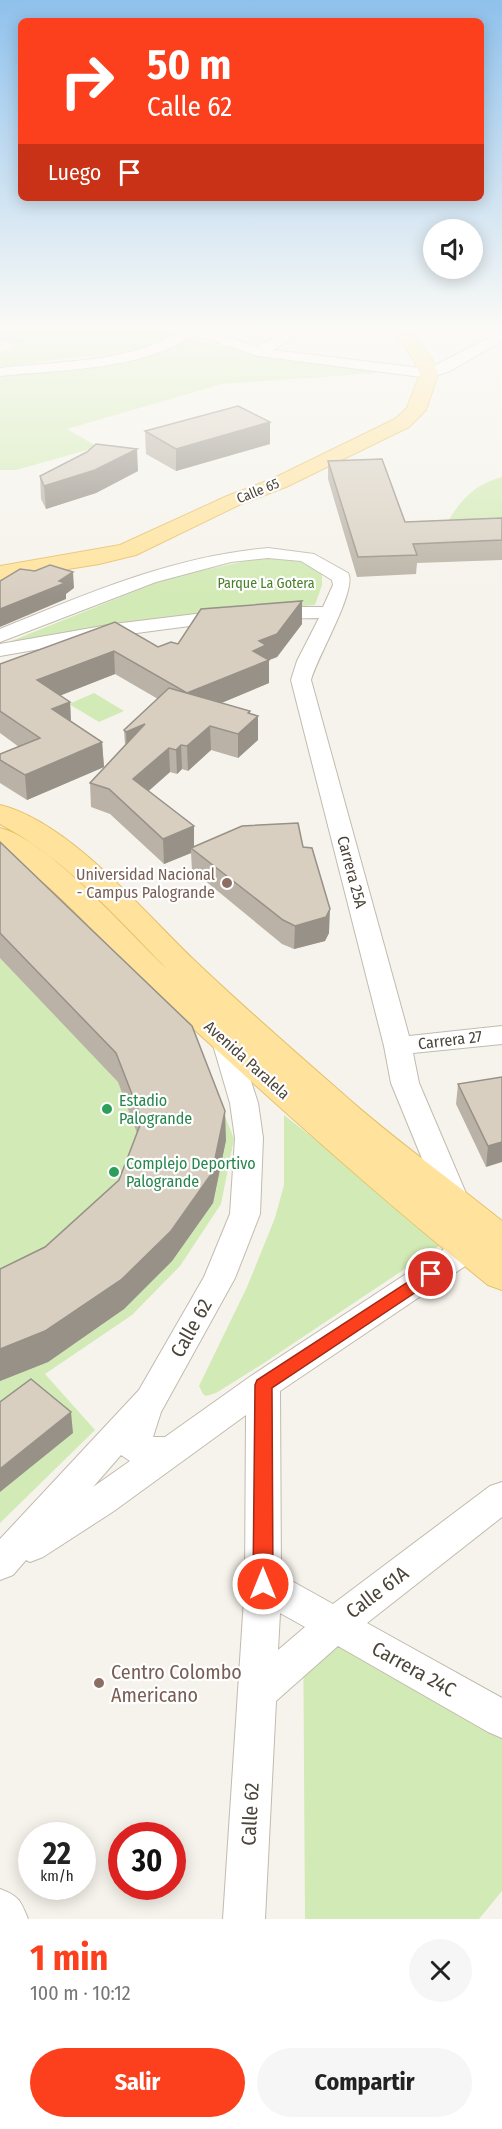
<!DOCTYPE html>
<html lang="es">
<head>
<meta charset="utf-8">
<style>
  body { margin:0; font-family:"Fira Sans Condensed",sans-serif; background:#f6f6f6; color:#222; height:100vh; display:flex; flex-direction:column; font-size:22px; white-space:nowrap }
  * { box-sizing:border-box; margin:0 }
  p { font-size:20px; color:#767676 }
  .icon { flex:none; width:33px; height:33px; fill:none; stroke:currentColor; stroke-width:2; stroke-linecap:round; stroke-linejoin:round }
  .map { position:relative; height:1919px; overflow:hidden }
  .drawer { display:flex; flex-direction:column; background:#fff; flex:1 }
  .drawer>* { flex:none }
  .top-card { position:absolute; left:18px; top:18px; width:466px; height:183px; border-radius:9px; box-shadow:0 3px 15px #0003; background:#fc3f1d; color:#fff; overflow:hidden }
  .fabs { position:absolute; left:423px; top:219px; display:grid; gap:12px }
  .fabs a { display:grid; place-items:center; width:60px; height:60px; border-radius:50%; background:#fff; box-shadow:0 3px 15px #0003; font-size:30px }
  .speed { position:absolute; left:18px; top:1822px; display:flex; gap:12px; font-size:30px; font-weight:700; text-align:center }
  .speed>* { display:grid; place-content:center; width:78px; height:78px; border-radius:50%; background:#fff; box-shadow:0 3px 15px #0003; line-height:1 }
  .speed small { font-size:15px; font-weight:400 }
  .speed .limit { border:9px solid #d22; background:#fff; color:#111 }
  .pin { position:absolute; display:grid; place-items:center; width:51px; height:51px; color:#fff; margin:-26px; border:3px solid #fff; border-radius:50%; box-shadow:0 2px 6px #0007 }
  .me { position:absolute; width:66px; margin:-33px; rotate:0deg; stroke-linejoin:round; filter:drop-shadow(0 0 4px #0008) }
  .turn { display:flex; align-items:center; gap:21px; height:126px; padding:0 30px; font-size:27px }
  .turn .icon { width:78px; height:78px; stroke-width:2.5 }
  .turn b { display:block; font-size:42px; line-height:51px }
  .then { display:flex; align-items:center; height:57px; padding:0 30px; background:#0003; gap:12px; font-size:22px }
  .round { display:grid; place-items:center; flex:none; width:63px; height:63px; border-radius:32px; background:#f6f6f6 }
  .headline { display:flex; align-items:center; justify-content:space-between; height:102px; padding:0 30px }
  h1 { font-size:36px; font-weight:700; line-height:45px; color:#fc3f1d }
  .action { display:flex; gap:12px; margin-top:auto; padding:12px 30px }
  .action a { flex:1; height:69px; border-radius:36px; background:#fc3f1d; color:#fff; font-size:24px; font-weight:700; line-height:69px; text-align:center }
  .action a+a { background:#f6f6f6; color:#222 }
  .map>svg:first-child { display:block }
  .green { fill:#d2eab5 }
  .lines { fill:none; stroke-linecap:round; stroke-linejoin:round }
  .stream { stroke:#a9d4f2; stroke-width:4.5 }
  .minor-casing { stroke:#c2bbae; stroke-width:2 }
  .major-casing { stroke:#e6c16a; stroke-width:2 }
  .minor { fill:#fff; fill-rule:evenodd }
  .major { fill:#ffe39c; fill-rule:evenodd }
  .wall { fill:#bab2a6 }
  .shaded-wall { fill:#979187 }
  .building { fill:#d8cfc1; stroke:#979187; stroke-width:1.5 }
  .route { fill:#fc3f1d; stroke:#a42913; stroke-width:1.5 }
  .education-dot { fill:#8d6e63; stroke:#fff; stroke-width:2 }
  .leisure-dot { fill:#2e9e5b; stroke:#fff; stroke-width:2 }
  .labels { text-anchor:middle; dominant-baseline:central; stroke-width:4.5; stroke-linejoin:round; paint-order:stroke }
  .far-street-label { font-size:14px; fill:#4b4439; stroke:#fff }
  .far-park-label { font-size:14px; fill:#4a7f2a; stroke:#fff }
  .street-label { font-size:16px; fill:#4b4439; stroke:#fff }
  .education-label { font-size:16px; fill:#785e54; stroke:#fff; text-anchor:end }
  .leisure-label { font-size:16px; fill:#27864d; stroke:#fff; text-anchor:start }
  .near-street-label { font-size:20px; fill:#4b4439; stroke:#fff }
  .near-education-label { font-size:20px; fill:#785e54; stroke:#fff; text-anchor:start }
</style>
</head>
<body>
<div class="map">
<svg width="502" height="1919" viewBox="0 0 502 1919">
  <rect width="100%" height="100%" fill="#f6f3ec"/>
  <path class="green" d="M0 328H159L179 333 147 350 36 362 0 368V352L16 346 0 340Z
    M189 338 255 355 380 371 376 373 222 384 67 429 98 447 16 470H0V377C55 368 145 369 189 338Z
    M502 477V519L443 532C455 505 473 484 502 477Z
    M264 557 299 561 322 573V585L315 605 224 613 9 642 168 578Z
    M94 693 124 711 99 722 69 704Z
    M0 860 209 1075 234 1139 221 1204 180 1266 132 1315 45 1374 95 1430 0 1523Z
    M284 1115 445 1242 264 1363 216 1393 206 1396 203 1394 199 1386 247 1287 275 1218 284 1185Z
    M303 1612 502 1726V1891L479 1919H305Z"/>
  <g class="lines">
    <path class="stream" d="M0 335 21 341"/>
    <defs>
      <path id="minor" d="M181 328H202L257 347 291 328H309L273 350 428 369 502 331V341L450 371 429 378 258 356 194 335C141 371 62 369 0 376V368C58 361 133 363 182 330Z
        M268 548 314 554 348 573C358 589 317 657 311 680L409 1036 502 1026V1044L413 1053 419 1083 471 1205 467 1213 456 1216 445 1213 441 1205 391 1083 384 1046 291 680 297 661 319 618 268 619 261 617 258 613 261 609 268 607H323L333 585 332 580 301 561 268 558 231 562 156 582 0 642V629C88 593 174 556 268 548Z
        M228 610 235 612 238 616 235 620 114 636 0 656V644L114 624Z
        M224 1029 234 1032 237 1038 258 1103 263 1138 260 1214 235 1278 161 1412 153 1437H165L251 1376 473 1230 484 1227 495 1230 499 1238 495 1246 280 1391 281 1575 333 1604 490 1486 502 1482V1517L367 1623 502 1698V1738L488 1732 338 1646 276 1701 265 1919H223L245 1584 246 1415 114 1511 43 1557 30 1562 26 1560 13 1575 0 1580V1539L139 1390 204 1277 230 1214 235 1138 230 1103 211 1038 214 1032ZM121 1455 130 1461 93 1487ZM280 1613 305 1627 278 1650Z
        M0 1889C19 1896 21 1901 28 1919H0Z"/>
      <path id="major" d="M390 328H408L432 359 438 374 426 410 409 427 286 487 241 504 136 555 99 564 0 580V566L120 545 227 496 272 479 395 419 407 408 420 374 414 360Z
        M0 805C69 822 143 911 193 959 241 1005 292 1049 342 1093 392 1138 449 1178 502 1221V1290L488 1285C375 1194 267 1097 160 998 107 948 61 889 0 850V828C50 841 126 931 166 968 115 916 65 858 0 824Z"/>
    </defs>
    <use href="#minor" class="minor-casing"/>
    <use href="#major" class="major-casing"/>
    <use href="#minor" class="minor"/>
    <use href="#major" class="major"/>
  </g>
  <path class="wall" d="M145 431 270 444 176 471 146 454Z
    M328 461 405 522 502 518V560L417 563 416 574 357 577 328 479Z
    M138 471 96 493 46 509 41 499 40 476Z
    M115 622 158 647 302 624 277 657 269 660V683L221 703 250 714 258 740 238 758 211 750 188 771 182 769 177 774 170 772 148 791 194 846 303 847 329 933 325 941 294 949 282 944 192 870 191 853 164 864 110 814 91 807 90 783 125 745 124 730 158 699 115 674 60 695 70 702 71 721 102 742 104 767 27 800 0 783V754L19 747 0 733V664Z
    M0 842 226 1140 213 1203 172 1261 124 1309 48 1362 0 1381V1269L45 1247 119 1180 137 1133 118 1082 0 958Z
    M502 1077 486 1167 456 1104 458 1084Z"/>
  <path class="shaded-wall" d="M270 422V444L176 471V449Z
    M137 449 138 471 96 493 46 509 44 486Z
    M73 572 74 588 66 594V599L0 627V609L59 581Z
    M302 601V624L277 657 269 660V683L188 717 187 693 253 651 259 641Z
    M114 651 115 674 39 704 37 680Z
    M70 702 71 725 52 709Z
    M250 711V723L258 716V740L238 758V734L248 713Z
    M145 724 127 757 126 732Z
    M210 726 211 750 188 771 187 746Z
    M102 742 104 767 27 800 25 775Z
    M181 745 182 769 177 774 176 750Z
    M169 748 170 772 134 804 133 779Z
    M194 826V850L191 848V853L164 864 163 839Z
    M330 909 329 933 325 941 294 949 295 926Z
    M225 1111 226 1140 213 1203 172 1261 124 1309 48 1362 0 1381V1349Z
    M502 1142V1162L486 1167 488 1146Z
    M71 1412 73 1433 0 1492V1469Z"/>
  <path class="building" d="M238 406 270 422 176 449 145 431Z
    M96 444 137 449 95 470 44 486 40 476 87 452Z
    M382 459 405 522 502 518V540L413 544 417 555 358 557 328 461Z
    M50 565 73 572 59 581 65 583 0 609V581L20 569 35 571Z
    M302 601 277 634 259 641 266 645 253 651 269 660 187 693 114 651 37 680 70 702 52 709 102 742 25 775 0 760V754L40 738 0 711V664L115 622 158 647 171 642 178 644 201 609Z
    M169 688 250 711 248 713 258 716 238 734 210 726 187 746 181 745 176 750 169 748 133 779 194 826 163 839 109 789 90 783 145 724 126 732 124 730Z
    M298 823 303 847 312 848 330 909 326 917 295 926 283 920 191 848 242 826Z
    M0 842 192 1026 225 1111 212 1173 171 1231 122 1279 45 1331 0 1349V1269L45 1247 119 1180 142 1120 116 1053 0 933Z
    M502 1077V1142L488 1146 458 1084Z
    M31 1379 71 1412 0 1469V1402Z"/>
  <linearGradient id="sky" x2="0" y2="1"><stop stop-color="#8fc1ec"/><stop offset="0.55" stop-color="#fbfaf6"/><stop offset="1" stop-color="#fbfaf6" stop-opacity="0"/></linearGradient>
  <rect width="502" height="597" fill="url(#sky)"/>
  <path class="route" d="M431 1267 437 1269 440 1274 437 1278 272 1388 273 1584 270 1590 263 1593 256 1590 253 1584 255 1385 257 1380Z"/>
  <g class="education-dot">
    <circle cx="227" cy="883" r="6"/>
    <circle cx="99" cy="1683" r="6"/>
  </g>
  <g class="leisure-dot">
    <circle cx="107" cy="1109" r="6"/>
    <circle cx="114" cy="1172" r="6"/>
  </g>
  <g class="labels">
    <g class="far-street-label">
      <text transform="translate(258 491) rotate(-22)">Calle 65</text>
    </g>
    <g class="far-park-label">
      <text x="266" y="583">Parque La Gotera</text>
    </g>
    <g class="street-label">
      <text transform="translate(352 872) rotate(75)">Carrera 25A</text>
      <text transform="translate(450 1040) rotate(-7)">Carrera 27</text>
      <text transform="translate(247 1060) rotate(42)">Avenida Paralela</text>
    </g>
    <g class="education-label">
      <text x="215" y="874">Universidad Nacional<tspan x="215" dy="18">- Campus Palogrande</tspan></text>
    </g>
    <g class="leisure-label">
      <text x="119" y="1100">Estadio<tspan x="119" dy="18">Palogrande</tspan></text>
      <text x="126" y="1163">Complejo Deportivo<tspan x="126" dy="18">Palogrande</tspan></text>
    </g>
    <g class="near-street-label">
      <text transform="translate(191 1328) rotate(-61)">Calle 62</text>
      <text transform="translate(377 1592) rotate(-37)">Calle 61A</text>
      <text transform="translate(414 1669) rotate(29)">Carrera 24C</text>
      <text transform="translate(250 1814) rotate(-87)">Calle 62</text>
    </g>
    <g class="near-education-label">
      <text x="111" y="1672">Centro Colombo<tspan x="111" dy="23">Americano</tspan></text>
    </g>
  </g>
</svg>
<div class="fabs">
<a><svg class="icon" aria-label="sound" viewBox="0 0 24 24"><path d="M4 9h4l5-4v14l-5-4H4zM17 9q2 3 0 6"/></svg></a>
</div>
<div class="speed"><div>22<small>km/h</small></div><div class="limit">30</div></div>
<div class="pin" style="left:431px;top:1274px;background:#d93025"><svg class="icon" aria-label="arrive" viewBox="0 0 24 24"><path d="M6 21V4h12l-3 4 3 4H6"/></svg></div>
<svg class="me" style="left:263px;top:1584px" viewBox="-20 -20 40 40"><circle r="17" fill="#fc3f1d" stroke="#fff" stroke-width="3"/><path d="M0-11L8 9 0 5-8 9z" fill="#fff"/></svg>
<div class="top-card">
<div class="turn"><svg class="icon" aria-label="right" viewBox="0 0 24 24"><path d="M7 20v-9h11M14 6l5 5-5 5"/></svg><div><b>50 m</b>Calle 62</div></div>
<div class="then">Luego<svg class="icon" aria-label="arrive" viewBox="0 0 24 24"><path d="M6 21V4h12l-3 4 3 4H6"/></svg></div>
</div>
</div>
<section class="drawer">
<div class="headline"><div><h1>1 min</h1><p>100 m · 10:12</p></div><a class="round"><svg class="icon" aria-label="close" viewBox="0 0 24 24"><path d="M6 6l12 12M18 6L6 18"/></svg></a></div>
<div class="action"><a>Salir</a><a>Compartir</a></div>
</section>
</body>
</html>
